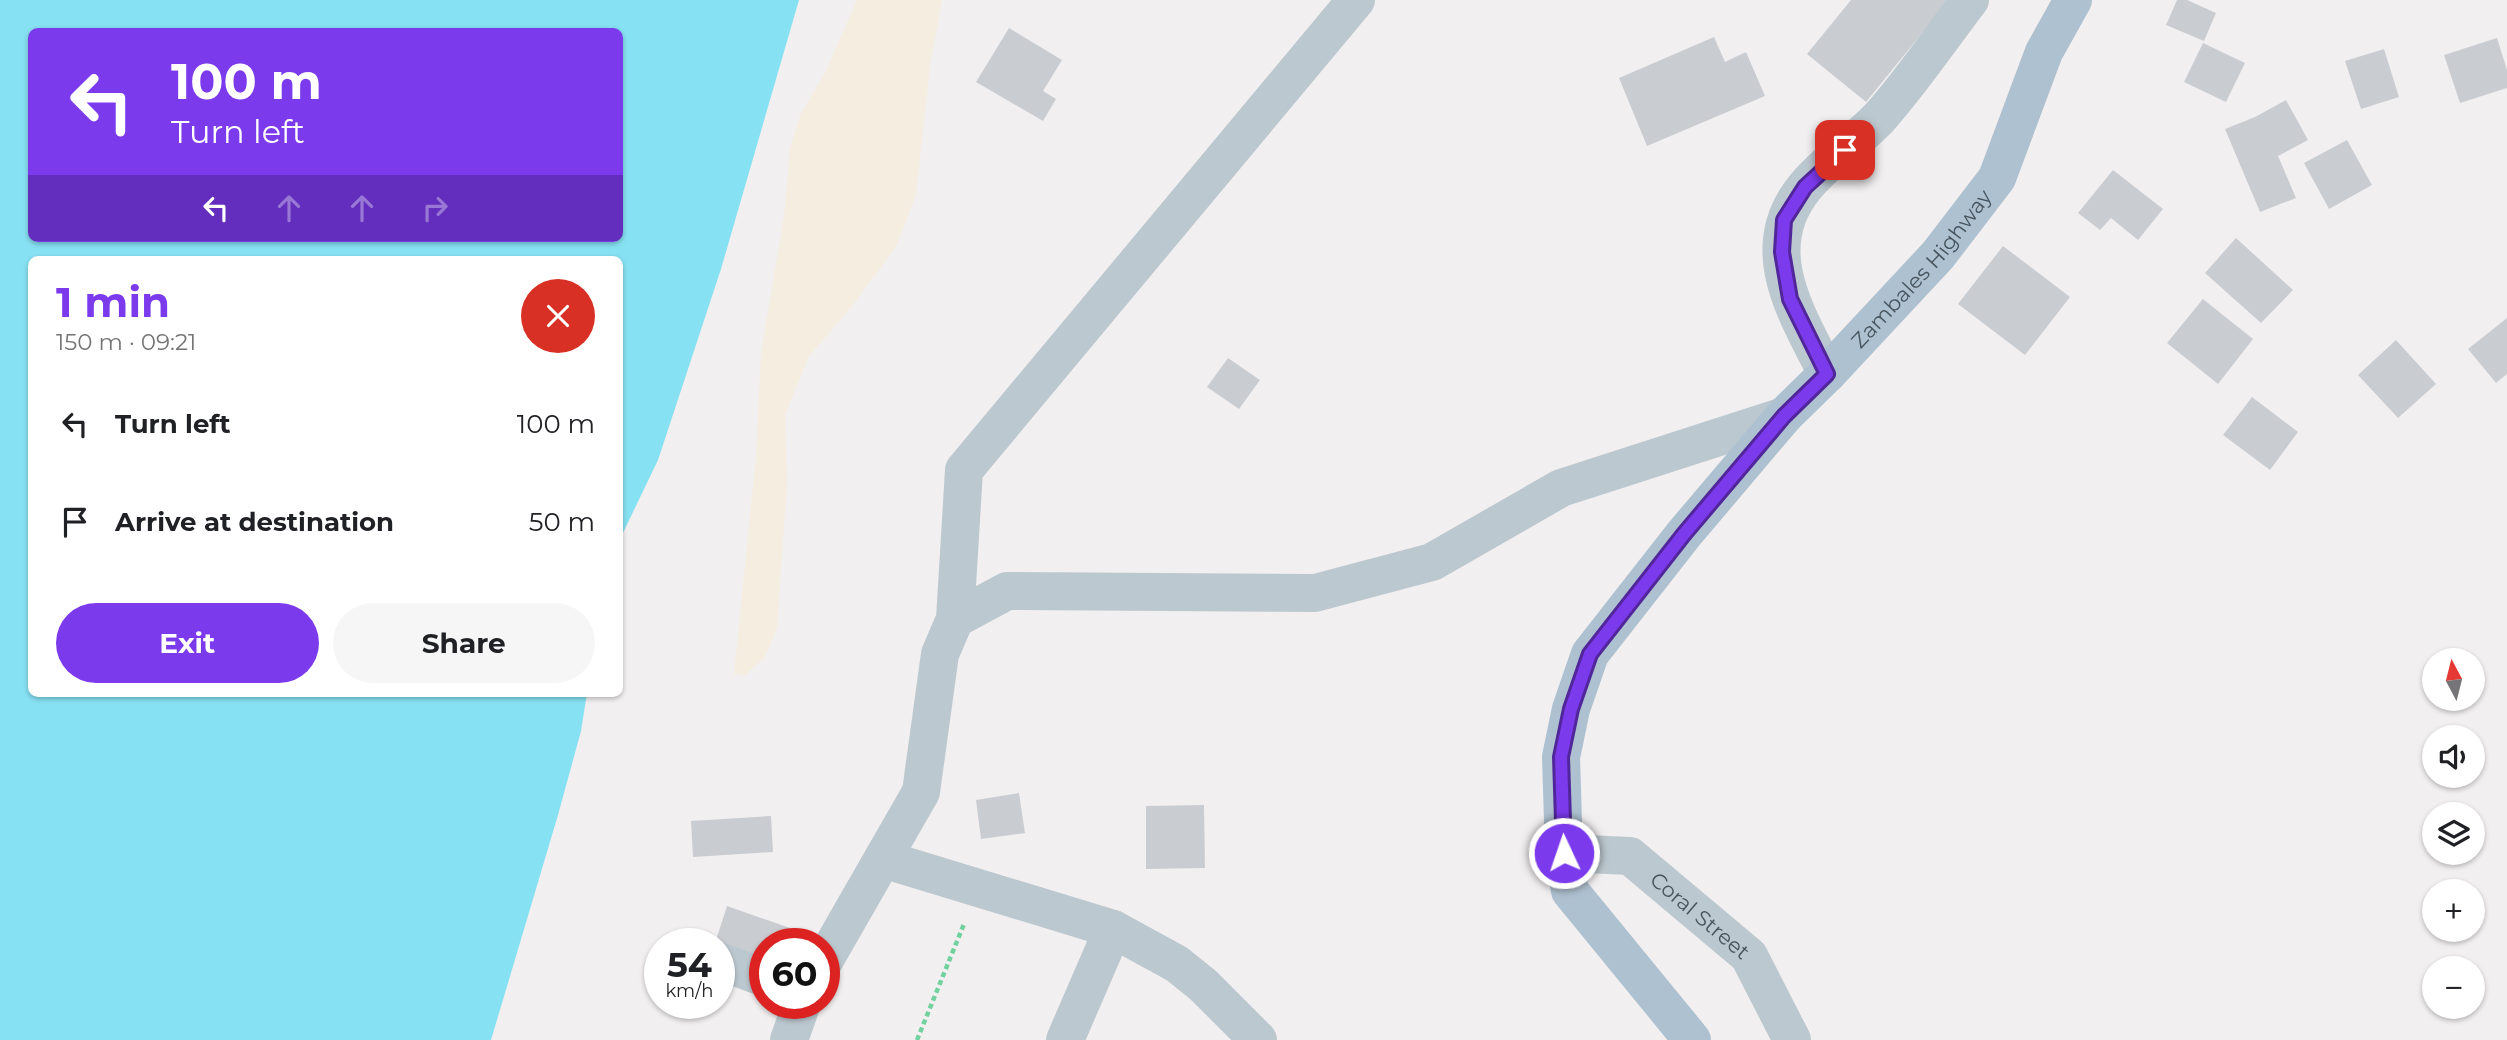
<!DOCTYPE html>
<html lang="en">
<head>
<meta charset="utf-8">
<style>
  body { margin:0; font-family:Montserrat,sans-serif; background:#f6f6f6; color:#202124; height:100vh; display:flex; flex-direction:column; font-size:26px; white-space:nowrap }
  * { box-sizing:border-box; margin:0 }
  p { font-size:23px; color:#757577 }
  .icon { flex:none; width:38px; height:38px; fill:none; stroke:currentColor; stroke-width:2; stroke-linecap:round; stroke-linejoin:round }
  .map { position:relative; flex:1; overflow:hidden }
  .details { position:absolute; left:28px; top:256px; width:595px; height:441px; display:flex; flex-direction:column; background:#fff; border-radius:10px; box-shadow:0 2px 5px #0004 }
  .details>* { flex:none }
  .top-card { position:absolute; left:28px; top:28px; width:595px; height:214px; border-radius:10px; box-shadow:0 2px 5px #0004; background:#7c3aed; color:#fff; overflow:hidden }
  .needle { width:46px; rotate:353deg }
  .controls { position:absolute; left:2422px; top:648px; display:grid; gap:14px }
  .controls a { display:grid; place-items:center; width:63px; height:63px; border-radius:50%; background:#fff; box-shadow:0 2px 5px #0004; font-size:35px }
  .speed { position:absolute; left:644px; top:928px; display:flex; gap:14px; font-size:35px; font-weight:700; text-align:center }
  .speed>* { display:grid; place-content:center; width:91px; height:91px; border-radius:50%; background:#fff; box-shadow:0 2px 5px #0004; line-height:1 }
  .speed small { font-size:18px; font-weight:400 }
  .speed .limit { border:10px solid #d22; background:#fff; color:#111 }
  .pin { position:absolute; display:grid; place-items:center; width:60px; height:60px; color:#fff; margin:-30px; border-radius:14px; box-shadow:0 4px 10px #0006 }
  .me { position:absolute; width:77px; margin:-38px; rotate:357deg; stroke-linejoin:round; filter:drop-shadow(0 0 5px #0008) }
  .turn { display:flex; align-items:center; gap:24px; height:147px; padding:0 28px; font-size:32px }
  .turn .icon { width:91px; height:91px; stroke-width:2.5 }
  .turn b { display:block; font-size:49px; line-height:60px }
  .lanes { display:flex; align-items:center; height:66px; padding:0 28px; background:#0003; justify-content:center; gap:35px; direction:ltr }
  .lanes .off { opacity:.35 }
  .round { display:grid; place-items:center; flex:none; width:74px; height:74px; border-radius:37px; background:#f6f6f6 }
  .head { display:flex; align-items:center; justify-content:space-between; height:119px; padding:0 28px }
  h1 { font-size:42px; font-weight:700; line-height:52px; color:#7c3aed }
  .primary-button { display:flex; gap:14px; margin-top:auto; padding:14px 28px }
  .primary-button a { flex:1; height:80px; border-radius:42px; background:#7c3aed; color:#fff; font-size:28px; font-weight:700; line-height:80px; text-align:center }
  .primary-button a+a { background:#f6f6f6; color:#202124 }
  ul { padding:0; list-style:none }
  li { display:flex; align-items:center; gap:21px; height:98px; padding:0 28px }
  li div { flex:1 }
  li b { display:block; font-size:26px }
  li em { font-style:normal }
  .map>svg:first-child { display:block }
  .sand { fill:#f4ede0 }
  .water { fill:#86e1f2; fill-rule:evenodd }
  .building { fill:#c9cdd2 }
  .lines { fill:none; stroke-linecap:round; stroke-linejoin:round }
  .path { stroke:#71d29e; stroke-width:4.5; stroke-dasharray:5 3.5; stroke-linecap:butt }
  .minor { stroke:#bcc8cf; stroke-width:38 }
  .major { stroke:#aec1d0; stroke-width:38 }
  .route-casing { stroke:#51269a; stroke-width:18 }
  .route { stroke:#7c3aed; stroke-width:12 }
  .labels { text-anchor:middle; dominant-baseline:central; stroke-width:5; stroke-linejoin:round; paint-order:stroke }
  .street-label { font-size:21px; fill:#46545e; stroke:#fff }
</style>
</head>
<body>
<div class="map">
<svg width="2507" height="1040" viewBox="0 0 2507 1040">
  <rect width="100%" height="100%" fill="#f2eff0"/>
  <path class="sand" d="M857 0H942L930 66 916 195 896 247 849 310 809 356 785 415 787 483 777 628 765 657 744 676 734 674 756 456 761 353 784 216 790 148 801 113 825 73Z"/>
  <path class="water" d="M0 0H799L721 269 658 460 620 539V259H32V693H587L581 731 558 815 491 1040H0ZM32 32H620V238H32Z"/>
  <path class="building" d="M1851 0H1949L1866 102 1807 54Z
    M2177 0H2187L2216 13 2204 41 2166 25Z
    M1009 28 1062 60 1043 91 1056 99 1043 121 976 82Z
    M1714 37 1725 62 1746 52 1765 96 1647 146 1619 78Z
    M2497 38 2507 70V88L2460 103 2444 55Z
    M2203 43 2245 63 2226 102 2184 82Z
    M2384 49 2399 97 2361 109 2345 61Z
    M2286 100 2308 140 2278 156 2296 198 2260 212 2225 129 2255 117Z
    M2347 140 2372 185 2329 209 2304 163Z
    M2113 170 2163 209 2138 240 2111 218 2100 230 2078 213Z
    M2236 238 2293 290 2261 323 2205 273Z
    M2003 246 2070 297 2025 355 1958 304Z
    M2203 299 2253 339 2218 384 2167 343Z
    M2507 318V374L2496 383 2468 349Z
    M2396 340 2436 384 2398 418 2358 375Z
    M1228 358 1260 380 1239 409 1207 387Z
    M2252 397 2298 432 2270 470 2223 435Z
    M1019 793 1025 833 981 839 976 800Z
    M1204 805 1205 868 1146 869V806Z
    M771 816 773 852 693 857 691 821Z
    M727 906 793 929 788 943H765V967L715 943Z"/>
  <g class="lines">
    <path class="path" d="M917 1040 964 924"/>
    <g class="minor">
      <path d="M1827 374C1797 314 1754 249 1805 187 1826 161 1856 142 1879 118 1912 81 1940 39 1970 0"/>
      <path d="M955 619 964 470 1356 0"/>
      <path id="s1" d="M1564 853 1630 856 1749 956 1792 1040"/>
      <path d="M883 859 1113 929 1177 964 1203 985 1258 1040"/>
      <path d="M719 961 765 978"/>
      <path d="M824 961 921 792 940 654 955 619 1007 591 1315 593 1432 562 1561 488 1784 416"/>
      <path d="M789 1040 802 1003"/>
      <path d="M1065 1040 1113 929"/>
    </g>
    <path class="major" id="s2" d="M1692 1040 1570 891 1564 853 1561 757 1571 709 1590 654 1684 534 1784 416 1827 374 1938 255 1997 178 2044 52 2073 0"/>
  </g>
  <g class="lines">
    <defs>
      <path id="route" d="M1564 853 1561 757 1571 709 1590 654 1684 534 1784 416 1827 374 1790 299 1782 252 1784 220 1805 187 1845 150"/>
    </defs>
    <use href="#route" class="route-casing"/>
    <use href="#route" class="route"/>
  </g>
  <g class="labels">
    <g class="street-label">
      <text stroke="none"><textPath href="#s2" startOffset="943">Zambales Highway</textPath></text>
      <text stroke="none"><textPath href="#s1" startOffset="158">Coral Street</textPath></text>
    </g>
  </g>
</svg>
<div class="controls">
<a><svg class="needle" viewBox="-14 -14 28 28"><path d="M0-13l5 13h-10z" fill="#e53935"/><path d="M0 13l5-13h-10z" fill="#757577"/></svg></a>
<a><svg class="icon" aria-label="sound" viewBox="0 0 24 24"><path d="M4 9h4l5-4v14l-5-4H4zM17 9q2 3 0 6"/></svg></a>
<a><svg class="icon" aria-label="layers" viewBox="0 0 24 24"><path d="M12 4l9 5-9 5-9-5zM3 14l9 5 9-5"/></svg></a>
<a>+</a>
<a>−</a>
</div>
<div class="speed"><div>54<small>km/h</small></div><div class="limit">60</div></div>
<div class="pin" style="left:1845px;top:150px;background:#d93025"><svg class="icon" aria-label="arrive" viewBox="0 0 24 24"><path d="M6 21V4h12l-3 4 3 4H6"/></svg></div>
<svg class="me" style="left:1564px;top:853px" viewBox="-20 -20 40 40"><circle r="17" fill="#7c3aed" stroke="#fff" stroke-width="3"/><path d="M0-11L8 9 0 5-8 9z" fill="#fff"/></svg>
<div class="top-card">
<div class="turn"><svg class="icon" aria-label="left" viewBox="0 0 24 24"><path d="M17 20v-9H6M10 6l-5 5 5 5"/></svg><div><b>100 m</b>Turn left</div></div>
<div class="lanes"><svg class="icon" aria-label="left" viewBox="0 0 24 24"><path d="M17 20v-9H6M10 6l-5 5 5 5"/></svg><svg class="icon off" aria-label="ahead" viewBox="0 0 24 24"><path d="M12 20V5M6 11l6-6 6 6"/></svg><svg class="icon off" aria-label="ahead" viewBox="0 0 24 24"><path d="M12 20V5M6 11l6-6 6 6"/></svg><svg class="icon off" aria-label="right" viewBox="0 0 24 24"><path d="M7 20v-9h11M14 6l5 5-5 5"/></svg></div>
</div>
<section class="details">
<div class="head"><div><h1>1 min</h1><p>150 m · 09:21</p></div><a class="round" style="background:#d93025;color:#fff"><svg class="icon" aria-label="close" viewBox="0 0 24 24"><path d="M6 6l12 12M18 6L6 18"/></svg></a></div>
<ul>
<li><svg class="icon" aria-label="left" viewBox="0 0 24 24"><path d="M17 20v-9H6M10 6l-5 5 5 5"/></svg><div><b>Turn left</b></div><em>100 m</em></li>
<li><svg class="icon" aria-label="arrive" viewBox="0 0 24 24"><path d="M6 21V4h12l-3 4 3 4H6"/></svg><div><b>Arrive at destination</b></div><em>50 m</em></li>
</ul>
<div class="primary-button"><a>Exit</a><a>Share</a></div>
</section>
</div>
</body>
</html>
